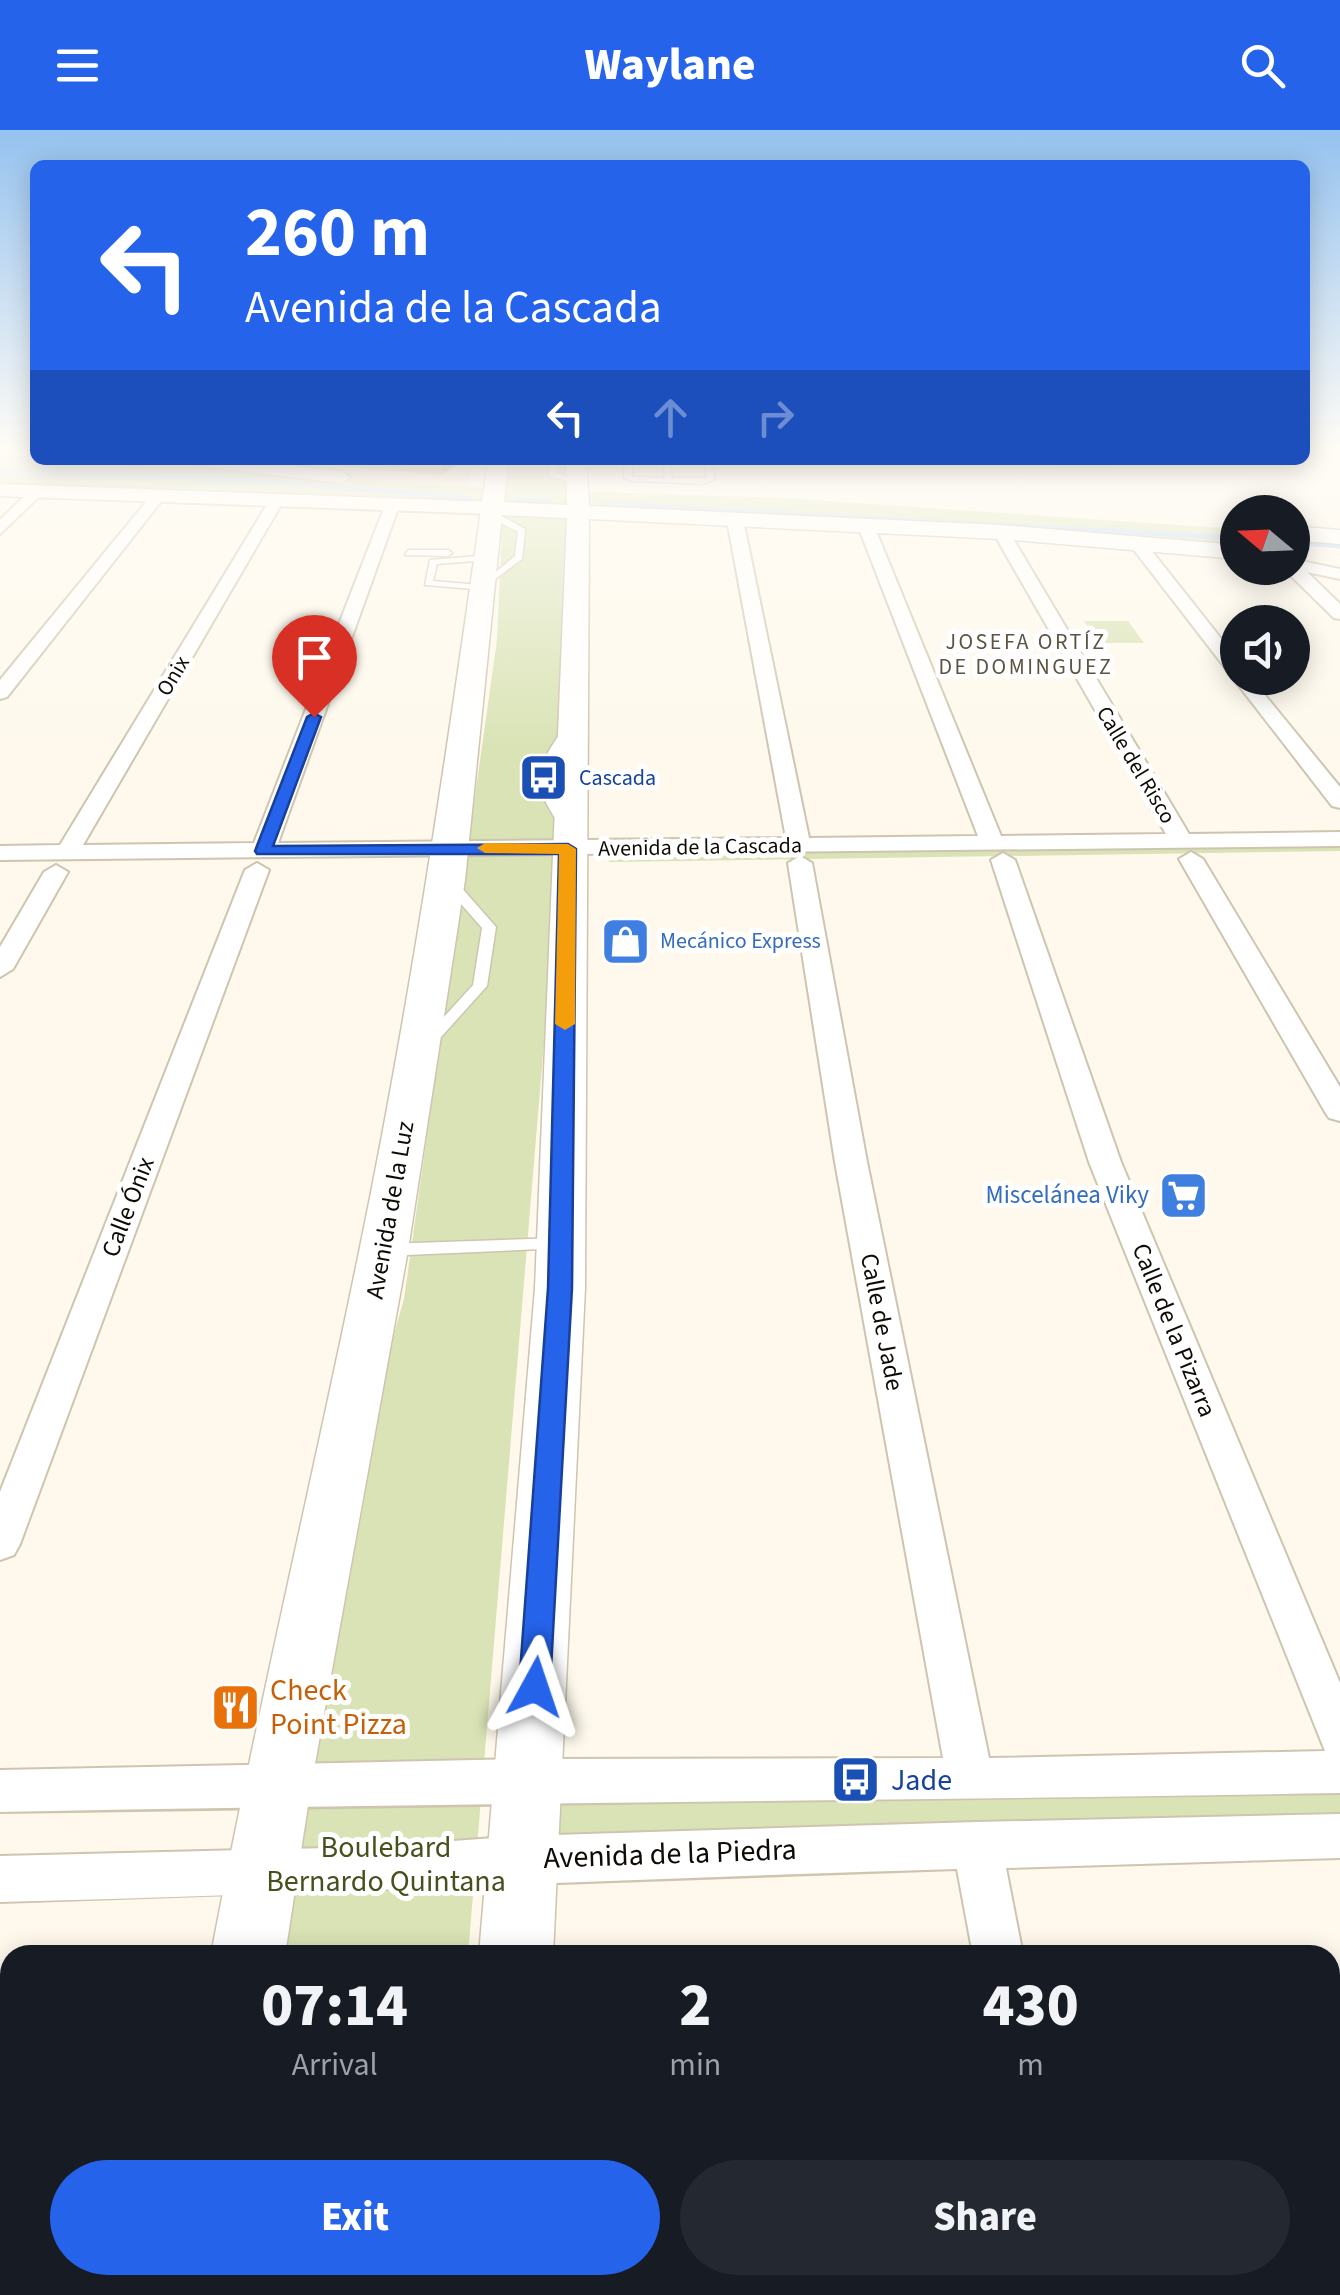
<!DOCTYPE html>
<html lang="en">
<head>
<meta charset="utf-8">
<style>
  body { margin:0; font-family:"Source Sans 3",sans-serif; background:#242831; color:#f1f3f6; height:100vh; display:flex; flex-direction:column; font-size:38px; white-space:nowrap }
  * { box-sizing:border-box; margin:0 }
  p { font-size:32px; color:#9ea1a6 }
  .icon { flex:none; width:55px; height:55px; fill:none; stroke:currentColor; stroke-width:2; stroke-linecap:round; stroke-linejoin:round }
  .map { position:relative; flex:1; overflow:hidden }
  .drawer { position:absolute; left:0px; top:1815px; width:1340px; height:350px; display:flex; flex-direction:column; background:#171b24; border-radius:30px 30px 0 0; box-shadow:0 5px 25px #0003 }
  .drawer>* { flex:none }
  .top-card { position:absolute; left:30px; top:30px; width:1280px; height:305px; border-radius:15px; box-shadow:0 5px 25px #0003; background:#2563eb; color:#fff; overflow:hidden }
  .needle { width:65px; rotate:289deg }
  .fabs { position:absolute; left:1220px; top:365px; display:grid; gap:20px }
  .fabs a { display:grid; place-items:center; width:90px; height:90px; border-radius:50%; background:#171b24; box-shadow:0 5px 25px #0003; font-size:50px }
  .pin { position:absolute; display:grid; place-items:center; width:85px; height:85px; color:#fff; margin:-102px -42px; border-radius:50% 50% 50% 0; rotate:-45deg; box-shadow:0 0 10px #0007 }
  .pin .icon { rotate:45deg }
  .me { position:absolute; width:110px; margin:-55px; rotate:5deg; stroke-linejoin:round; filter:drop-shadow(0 0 8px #0008) }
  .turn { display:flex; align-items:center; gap:35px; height:210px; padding:0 50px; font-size:45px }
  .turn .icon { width:130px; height:130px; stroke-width:2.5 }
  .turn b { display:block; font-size:70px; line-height:85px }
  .lanes { display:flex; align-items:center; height:95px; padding:0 50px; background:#0003; justify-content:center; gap:50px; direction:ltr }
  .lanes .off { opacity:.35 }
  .eta { display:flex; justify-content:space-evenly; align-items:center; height:170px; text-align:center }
  .eta b { font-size:60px; font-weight:800; line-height:70px }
  .primary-button { display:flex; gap:20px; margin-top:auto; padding:20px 50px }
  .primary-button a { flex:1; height:115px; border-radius:60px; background:#2563eb; color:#fff; font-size:40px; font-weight:800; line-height:115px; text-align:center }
  .primary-button a+a { background:#242831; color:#f1f3f6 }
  header { display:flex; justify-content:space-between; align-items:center; height:130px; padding:0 50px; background:#2563eb; color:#fff; font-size:45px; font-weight:800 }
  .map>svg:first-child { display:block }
  .built { fill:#f7ebce }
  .green { fill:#d9e3b5 }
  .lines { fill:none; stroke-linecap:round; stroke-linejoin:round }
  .stream { stroke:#bad8f9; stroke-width:5 }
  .service-casing { stroke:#cec5b0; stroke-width:3 }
  .minor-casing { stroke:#cec5b0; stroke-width:4 }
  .tertiary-casing { stroke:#cec5b0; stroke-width:4 }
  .secondary-casing { stroke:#cec5b0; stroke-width:3 }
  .service { fill:#fff; fill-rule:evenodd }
  .minor { fill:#fff; fill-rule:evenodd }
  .tertiary { fill:#fff; fill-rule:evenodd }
  .secondary { fill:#fff; fill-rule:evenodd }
  .wall { fill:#dba47e }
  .shaded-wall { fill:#b28667 }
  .route { fill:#2563eb; stroke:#184099; stroke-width:2.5 }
  .slow { fill:#f59e0b }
  .labels { text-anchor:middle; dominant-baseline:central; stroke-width:10; stroke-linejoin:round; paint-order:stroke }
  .far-neighbourhood-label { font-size:22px; letter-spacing:2.5px; fill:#5c5442; stroke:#fff }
  .far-street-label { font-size:22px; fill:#0e0b05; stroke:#fff }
  .far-transit-label { font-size:22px; fill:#164399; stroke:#fff; text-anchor:start }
  .far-shop-label { font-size:22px; fill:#366cbe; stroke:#fff; text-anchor:start }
  .shop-label { font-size:25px; fill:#366cbe; stroke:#fff; text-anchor:end }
  .street-label { font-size:25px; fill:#0e0b05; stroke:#fff }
  .near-food-label { font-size:30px; fill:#c56008; stroke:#fff; text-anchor:start }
  .near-transit-label { font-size:30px; fill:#164399; stroke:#fff; text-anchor:start }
  .near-park-label { font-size:30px; fill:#48511e; stroke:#fff }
  .near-street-label { font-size:30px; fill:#0e0b05; stroke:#fff }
</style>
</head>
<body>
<header><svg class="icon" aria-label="menu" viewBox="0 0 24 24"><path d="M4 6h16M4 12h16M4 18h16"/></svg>Waylane<svg class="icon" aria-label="search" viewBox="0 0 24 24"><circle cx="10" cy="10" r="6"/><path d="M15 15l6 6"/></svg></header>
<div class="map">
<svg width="1340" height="2165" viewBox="0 0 1340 2165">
  <rect width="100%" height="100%" fill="#fef9ec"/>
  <path class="built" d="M35 330H471L468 361 0 338Z
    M977 330H1288L1076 340Z"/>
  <path class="green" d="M0 321 35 323V330H183L392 353 503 359 504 330H570L569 361 784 368 1237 399V414L1075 399 567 378 557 756 468 1825H279L364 1371 383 1243 404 1169 497 510 503 375 215 359 0 355Z
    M1084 491H1128L1144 513H1098Z
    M1340 714V721L609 732 608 722Z
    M1340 1654V1704L556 1722V1660Z
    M226 2155H440V2165H225Z"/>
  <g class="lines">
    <path class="stream" d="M0 340 272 352 468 368
      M516 370 549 371
      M607 374 1238 408
      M1292 412 1340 416"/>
    <defs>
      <path id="service" d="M1340 320V324L1305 325V321Z
        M549 330H557V343L580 351V355L550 346Z
        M625 330H633L632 347 665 348 662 330H670L672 348H707L704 330H712L715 349 703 354 632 351 624 348Z
        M1056 330H1152L1148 332Z
        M490 383H496L525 399 522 429 486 456V460L425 455 430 430 490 425 487 430 437 434 433 451 480 455 515 426 518 402 490 387Z
        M408 420H448L452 423 448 426 405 425Z
        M567 594 577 596C545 640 542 653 574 698L568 702 564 701C529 653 534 639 567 594Z
        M448 747 453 748 496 797 487 856 433 916H423L420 913 423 910 473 855 482 798 441 751Z
        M558 1108 564 1110 567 1114 564 1118 384 1126 375 1120 384 1114Z"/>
      <path id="minor" d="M34 357 46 360 0 404V390Z
        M155 361 167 364 7 567 0 569V550Z
        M278 364 285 368 83 715 254 713 386 373 393 369 400 373 278 713 786 708 727 390 735 385 743 390 809 708 978 706 858 396 866 391 874 396 1001 706 1166 704 993 402 1001 397 1009 402 1189 704 1340 702V716L0 730V716L60 715 271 368Z
        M1131 410H1143L1238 530V548H1251L1340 657V678L1332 676 1131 416Z
        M1292 429 1340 439V449L1307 442 1340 474V489L1334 488 1286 441 1284 438H1292Z
        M1191 722 1203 729 1340 957V991L1329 988 1325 982 1179 729Z
        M1003 723 1015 730 1121 1032 1340 1553V1663C893 1671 447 1673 0 1682V1640L527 1629 943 1628 835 1032 788 733 800 726 812 733 867 1032 989 1628 1325 1621 1089 1032 991 730Z
        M257 733 269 740 20 1414 14 1425 0 1430V1362L245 740Z
        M56 735 68 742 13 839 0 847V817L44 742Z
        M1340 1684V1728L1006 1738 1023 1825H973L957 1739C638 1748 319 1764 0 1772V1726L373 1717 521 1706 977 1692Z
        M1029 2155H1089L1091 2165H1031Z"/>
      <path id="tertiary" d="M0 318H35V328L0 327Z
        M182 330H239L341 341 350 347 341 353 191 335Z
        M0 354 494 372 504 378 494 384 0 366Z"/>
      <path id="secondary" d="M488 330H508L504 372 567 375 566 330H586L589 376 1001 395 1238 415V429L1001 409 589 389 585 1158 553 1825H479L535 1158 567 388 502 385 465 750 408 1120 311 1656 285 1825H211C255 1590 311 1357 359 1122 413 860 451 595 488 330Z
        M1292 396 1340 400V414L1292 410Z
        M144 2155H230L228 2165H142Z
        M452 2155H538L537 2165H451Z"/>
    </defs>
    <use href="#service" class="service-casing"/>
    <use href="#minor" class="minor-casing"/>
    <use href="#tertiary" class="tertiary-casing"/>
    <use href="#secondary" class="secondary-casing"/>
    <use href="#service" class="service"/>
    <use href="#minor" class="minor"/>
    <use href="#tertiary" class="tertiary"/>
    <use href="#secondary" class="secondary"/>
  </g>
  <path class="wall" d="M264 330H464L442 345Z"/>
  <path class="shaded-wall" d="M441 330H464L442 345Z"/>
  <linearGradient id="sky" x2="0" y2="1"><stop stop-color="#95c2ef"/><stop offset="0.51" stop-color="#fffcf6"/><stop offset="1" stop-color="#fffcf6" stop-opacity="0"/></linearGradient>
  <rect width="1340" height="621" fill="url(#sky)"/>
  <path class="route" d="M314 583 321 587 273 716 568 714 576 719 572 1158 550 1557 546 1566 535 1570 524 1566 519 1557 548 1158 559 724H257L255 721 307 587Z"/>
  <path class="slow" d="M568 714 576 719 575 894 565 900 555 894 559 724 485 723 477 718 485 713Z"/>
  <defs>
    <symbol id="bus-square" viewBox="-11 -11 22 22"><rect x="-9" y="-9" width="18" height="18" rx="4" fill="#1a4fb4" stroke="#fff"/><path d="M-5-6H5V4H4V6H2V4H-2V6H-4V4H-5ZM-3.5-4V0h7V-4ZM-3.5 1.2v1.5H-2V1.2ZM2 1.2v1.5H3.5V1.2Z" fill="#fff"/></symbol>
    <symbol id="shop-square" viewBox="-11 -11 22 22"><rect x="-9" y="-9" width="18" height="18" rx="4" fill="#3f7fe0" stroke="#fff"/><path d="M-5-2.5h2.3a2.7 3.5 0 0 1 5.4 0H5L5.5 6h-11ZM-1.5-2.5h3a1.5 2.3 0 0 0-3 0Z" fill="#fff"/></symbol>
    <symbol id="supermarket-square" viewBox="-11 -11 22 22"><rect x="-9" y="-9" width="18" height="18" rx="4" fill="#3f7fe0" stroke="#fff"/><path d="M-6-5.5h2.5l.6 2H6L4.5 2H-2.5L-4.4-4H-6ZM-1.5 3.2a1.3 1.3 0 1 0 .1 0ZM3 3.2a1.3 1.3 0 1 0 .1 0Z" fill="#fff"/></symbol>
    <symbol id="restaurant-square" viewBox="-11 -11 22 22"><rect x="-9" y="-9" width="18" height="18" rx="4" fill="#e8710a" stroke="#fff"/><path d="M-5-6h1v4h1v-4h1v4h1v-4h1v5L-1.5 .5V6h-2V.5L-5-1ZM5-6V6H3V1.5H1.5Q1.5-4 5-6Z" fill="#fff"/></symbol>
  </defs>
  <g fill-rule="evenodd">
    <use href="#bus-square" x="516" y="620" width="55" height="55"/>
    <use href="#shop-square" x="598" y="784" width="55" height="55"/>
    <use href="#supermarket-square" x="1156" y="1038" width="55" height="55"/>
    <use href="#restaurant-square" x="208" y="1550" width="55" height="55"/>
    <use href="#bus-square" x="828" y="1622" width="55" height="55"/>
  </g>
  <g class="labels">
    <g class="far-neighbourhood-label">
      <text x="1026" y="512">JOSEFA ORTÍZ<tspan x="1026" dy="25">DE DOMINGUEZ</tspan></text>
    </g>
    <g class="far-street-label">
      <text transform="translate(173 546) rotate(-59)">Onix</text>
      <text transform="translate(1136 635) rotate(59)">Calle del Risco</text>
      <text transform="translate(700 717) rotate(-1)">Avenida de la Cascada</text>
    </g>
    <g class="far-transit-label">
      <text x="579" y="648">Cascada</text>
    </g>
    <g class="far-shop-label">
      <text x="660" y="811">Mecánico Express</text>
    </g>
    <g class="shop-label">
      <text x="1149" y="1065">Miscelánea Viky</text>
    </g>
    <g class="street-label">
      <text transform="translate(128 1077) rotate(-69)">Calle Ónix</text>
      <text transform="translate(390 1080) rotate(-80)">Avenida de la Luz</text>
      <text transform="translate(882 1192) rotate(79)">Calle de Jade</text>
      <text transform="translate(1174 1200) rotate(68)">Calle de la Pizarra</text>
    </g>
    <g class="near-food-label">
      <text x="270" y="1560">Check<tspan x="270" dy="34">Point Pizza</tspan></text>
    </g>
    <g class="near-transit-label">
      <text x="891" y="1650">Jade</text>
    </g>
    <g class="near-park-label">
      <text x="386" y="1717">Boulebard<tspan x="386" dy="34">Bernardo Quintana</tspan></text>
    </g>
    <g class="near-street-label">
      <text transform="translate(670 1724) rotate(-2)">Avenida de la Piedra</text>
    </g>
  </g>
</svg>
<div class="fabs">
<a><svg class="needle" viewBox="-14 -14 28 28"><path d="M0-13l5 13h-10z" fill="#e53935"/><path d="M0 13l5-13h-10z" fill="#9ea1a6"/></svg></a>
<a><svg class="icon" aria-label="sound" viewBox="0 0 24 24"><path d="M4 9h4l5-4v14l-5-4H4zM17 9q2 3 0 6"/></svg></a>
</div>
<div class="pin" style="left:314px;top:587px;background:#d93025"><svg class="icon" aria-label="arrive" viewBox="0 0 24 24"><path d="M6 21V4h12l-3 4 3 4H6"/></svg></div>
<svg class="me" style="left:535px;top:1557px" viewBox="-20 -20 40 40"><path d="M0-17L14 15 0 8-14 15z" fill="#2563eb" stroke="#fff" stroke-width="4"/></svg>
<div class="top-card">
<div class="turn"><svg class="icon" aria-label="left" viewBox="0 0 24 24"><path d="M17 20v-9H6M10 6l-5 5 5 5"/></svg><div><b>260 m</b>Avenida de la Cascada</div></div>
<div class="lanes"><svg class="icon" aria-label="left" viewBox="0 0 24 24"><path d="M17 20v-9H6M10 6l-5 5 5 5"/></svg><svg class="icon off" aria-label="ahead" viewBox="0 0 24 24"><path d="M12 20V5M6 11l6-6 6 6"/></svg><svg class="icon off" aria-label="right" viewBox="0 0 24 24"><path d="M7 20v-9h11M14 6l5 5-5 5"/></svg></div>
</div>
<section class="drawer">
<div class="eta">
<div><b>07:14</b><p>Arrival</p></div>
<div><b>2</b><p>min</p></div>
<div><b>430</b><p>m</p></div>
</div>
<div class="primary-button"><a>Exit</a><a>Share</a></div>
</section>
</div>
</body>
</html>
